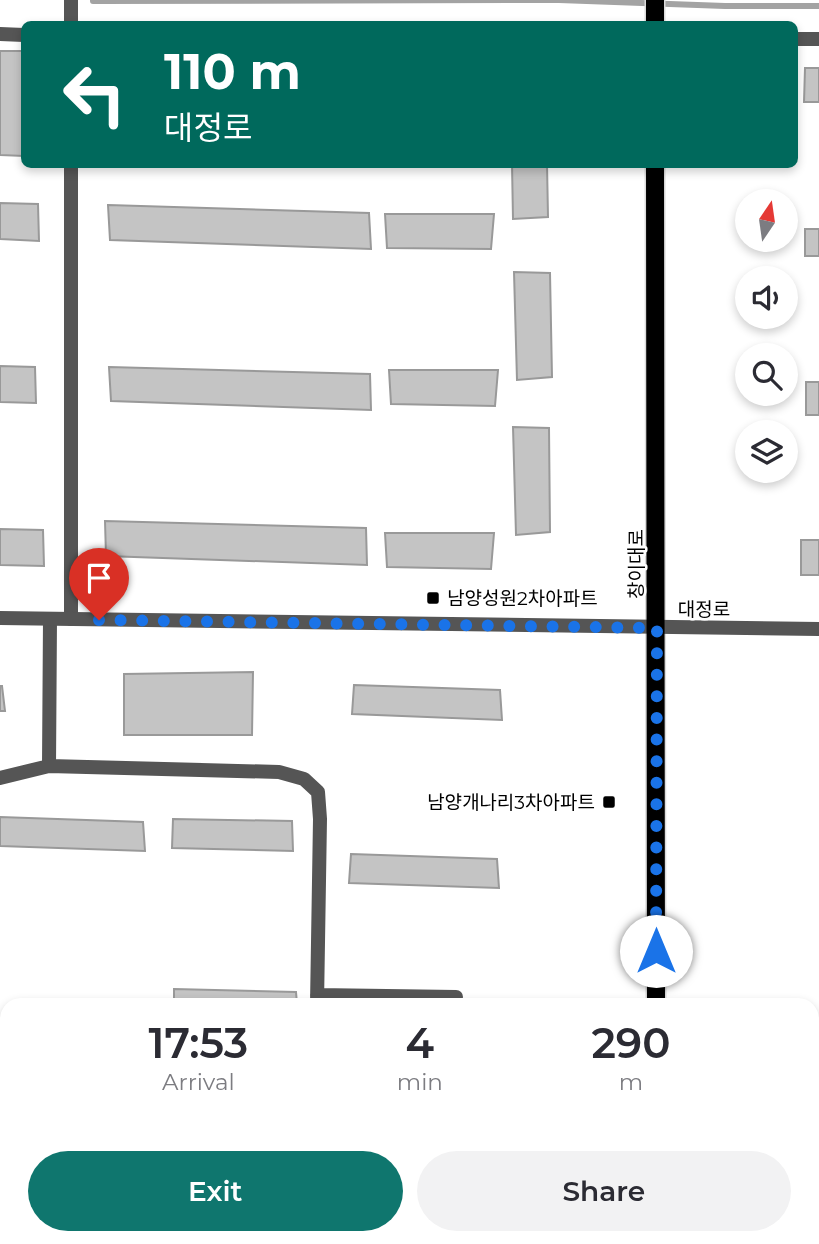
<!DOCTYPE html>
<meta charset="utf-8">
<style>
:root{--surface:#fff;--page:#f2f2f3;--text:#2b2b33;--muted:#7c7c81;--accent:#0f766e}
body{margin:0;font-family:Montserrat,"Noto Sans KR",sans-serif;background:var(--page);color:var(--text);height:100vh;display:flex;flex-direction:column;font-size:26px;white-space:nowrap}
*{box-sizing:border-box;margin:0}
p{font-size:23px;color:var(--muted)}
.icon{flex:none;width:38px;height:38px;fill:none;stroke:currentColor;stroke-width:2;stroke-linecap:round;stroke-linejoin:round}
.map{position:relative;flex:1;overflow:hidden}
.sheet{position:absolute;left:0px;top:998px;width:819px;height:247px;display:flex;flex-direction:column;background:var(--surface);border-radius:21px 21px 0 0;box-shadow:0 4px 10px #0003}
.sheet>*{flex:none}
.top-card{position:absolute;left:21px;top:21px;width:777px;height:147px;border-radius:10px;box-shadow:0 4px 10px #0003;background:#00695c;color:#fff;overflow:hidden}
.needle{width:46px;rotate:13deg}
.fabs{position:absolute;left:735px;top:189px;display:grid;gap:14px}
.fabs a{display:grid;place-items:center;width:63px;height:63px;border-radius:50%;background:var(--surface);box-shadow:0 4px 10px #0003;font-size:35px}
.pin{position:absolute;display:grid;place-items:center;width:60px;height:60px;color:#fff;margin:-72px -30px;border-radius:50% 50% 50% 0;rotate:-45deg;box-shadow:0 0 7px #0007}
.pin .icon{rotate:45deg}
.me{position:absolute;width:77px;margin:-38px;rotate:0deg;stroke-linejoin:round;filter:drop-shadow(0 0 5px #0008)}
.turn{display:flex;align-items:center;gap:24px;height:147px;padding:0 28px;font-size:32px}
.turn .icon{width:91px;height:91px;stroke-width:2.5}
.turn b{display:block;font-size:49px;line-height:60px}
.eta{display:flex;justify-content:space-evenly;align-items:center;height:119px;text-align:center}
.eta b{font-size:42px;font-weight:600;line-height:49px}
.primary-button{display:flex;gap:14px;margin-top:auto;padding:14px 28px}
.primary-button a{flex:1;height:80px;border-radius:42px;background:var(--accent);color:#fff;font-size:28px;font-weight:600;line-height:80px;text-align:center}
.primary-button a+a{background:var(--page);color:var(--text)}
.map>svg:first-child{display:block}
</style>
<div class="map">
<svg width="819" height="1244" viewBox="0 0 819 1244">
<rect width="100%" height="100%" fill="#fff"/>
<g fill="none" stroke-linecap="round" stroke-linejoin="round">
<!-- stream -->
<path stroke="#a3a3a3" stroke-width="6" d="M93 1 559 0 725 6H819"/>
</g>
<!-- building -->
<path fill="#c4c4c4" stroke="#999" stroke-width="2" d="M0 51H24V156L0 155Z
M805 68H819V102H804Z
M512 164H547L548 217 513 219Z
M0 203 38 204 39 241 0 239Z
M108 205 369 213 371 249 110 240Z
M385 214H494L491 249 387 248Z
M805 229H819V256H805Z
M514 272 550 273 552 377 517 380Z
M0 366 35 367 36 403 0 402Z
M109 367 370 374 371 410 111 401Z
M389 370H498L495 406 391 404Z
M806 382H819V415H806Z
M513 427 549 428 550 532 516 535Z
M105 521 366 528 367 565 106 556Z
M0 529 43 530 44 566 0 565Z
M385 533H494L491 569 387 567Z
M801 540H819V575H801Z
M253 672 252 735H124V674Z
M354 685 500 690 502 720 352 714Z
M0 686H2L5 711H0Z
M0 817 143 822 145 851 0 846Z
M173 819 292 821 293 851 172 848Z
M351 854 497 859 499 888 349 883Z
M174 989 296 992 297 1004H174Z
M0 1194H7V1237H38V1244H0Z"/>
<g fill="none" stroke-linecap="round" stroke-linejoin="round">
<defs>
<path id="primary" d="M655 0V24
M655 164 656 1004
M655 1244V1237"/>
</defs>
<!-- primary casing -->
<use href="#primary" stroke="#dbdbdb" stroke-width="21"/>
<!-- minor -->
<path stroke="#555" stroke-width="14" d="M71 0V24
M0 34 24 35
M794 39H819
M71 164V619
M49 766 279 772 304 779 318 792 320 819 317 1004
M0 778 49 766 50 619
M317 995 456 997
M0 1138 7 1142
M70 1244V1237
M312 1244 313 1237"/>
<!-- tertiary -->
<path stroke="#555" stroke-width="14" d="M0 618 819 629"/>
<!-- primary -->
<use href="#primary" stroke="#000" stroke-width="18"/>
</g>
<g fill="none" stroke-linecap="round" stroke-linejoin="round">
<!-- route -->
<path stroke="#1a73e8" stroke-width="12" stroke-dasharray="0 21.6" d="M99 620 657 628 656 951"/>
</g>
<!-- markers -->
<g fill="#000" stroke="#fff" stroke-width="2.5">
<rect x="426" y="591" width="14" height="14" rx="3.5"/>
<rect x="602" y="795" width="14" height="14" rx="3.5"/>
</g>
<g text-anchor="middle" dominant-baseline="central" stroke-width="5" stroke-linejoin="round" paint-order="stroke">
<!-- street labels -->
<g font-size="19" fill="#000" stroke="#fff">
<text transform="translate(636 564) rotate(-90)">창이대로</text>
<text x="704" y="609">대정로</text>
</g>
<!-- poi labels -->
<g font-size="19" fill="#000" stroke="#fff" text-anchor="start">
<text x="447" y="598">남양성원2차아파트</text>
<text x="595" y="802" text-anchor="end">남양개나리3차아파트</text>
</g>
</g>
</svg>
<div class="fabs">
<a><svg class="needle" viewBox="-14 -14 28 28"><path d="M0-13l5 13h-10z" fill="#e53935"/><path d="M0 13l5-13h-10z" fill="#7c7c81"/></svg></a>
<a><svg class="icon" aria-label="sound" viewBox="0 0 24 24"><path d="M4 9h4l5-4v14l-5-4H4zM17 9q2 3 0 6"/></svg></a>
<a><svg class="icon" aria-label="search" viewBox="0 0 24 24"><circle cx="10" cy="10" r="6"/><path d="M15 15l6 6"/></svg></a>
<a><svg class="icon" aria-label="layers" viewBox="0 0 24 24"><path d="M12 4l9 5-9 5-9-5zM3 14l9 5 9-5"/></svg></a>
</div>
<div class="pin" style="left:99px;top:620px;background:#d93025"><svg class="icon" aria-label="arrive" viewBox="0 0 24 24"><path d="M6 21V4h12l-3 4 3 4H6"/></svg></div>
<svg class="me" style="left:656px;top:951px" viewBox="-20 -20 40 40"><circle r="19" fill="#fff"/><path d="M0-13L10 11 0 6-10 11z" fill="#1a73e8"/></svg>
<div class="top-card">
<div class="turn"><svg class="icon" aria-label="left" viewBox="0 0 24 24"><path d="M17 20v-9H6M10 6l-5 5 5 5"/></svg><div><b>110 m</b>대정로</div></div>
</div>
<section class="sheet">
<div class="eta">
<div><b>17:53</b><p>Arrival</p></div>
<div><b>4</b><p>min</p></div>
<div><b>290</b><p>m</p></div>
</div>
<div class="primary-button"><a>Exit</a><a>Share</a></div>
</section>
</div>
